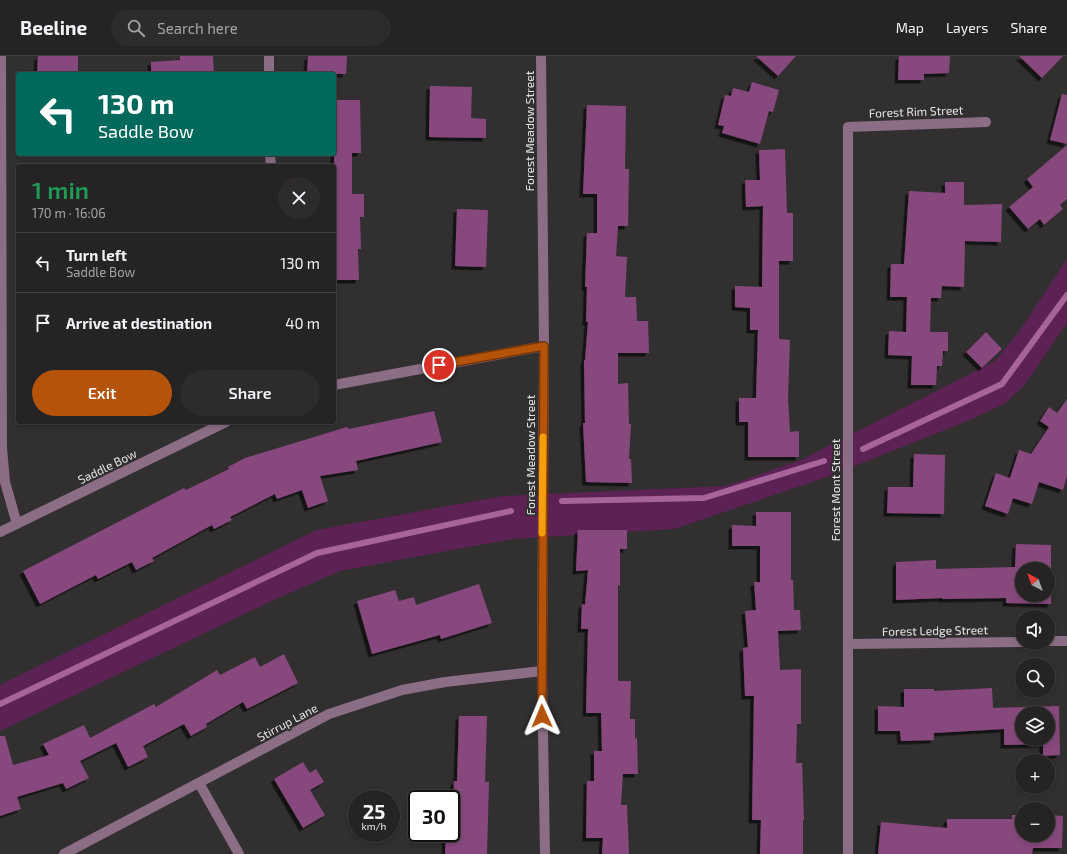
<!DOCTYPE html>
<meta charset="utf-8">
<style>
:root{--surface:#262325;--page:#2e2b2d;--text:#f1f3f6;--muted:#a4a4a7;--line:#424042;--accent:#b45309}
body{margin:0;font-family:"Exo 2",sans-serif;background:var(--page);color:var(--text);height:100vh;display:flex;flex-direction:column;font-size:15px;white-space:nowrap}
*{box-sizing:border-box;margin:0}
p{font-size:13px;color:var(--muted)}
.icon{flex:none;width:22px;height:22px;fill:none;stroke:currentColor;stroke-width:2;stroke-linecap:round;stroke-linejoin:round}
.map{position:relative;flex:1;overflow:hidden}
.details{position:absolute;left:16px;top:108px;width:320px;height:260px;display:flex;flex-direction:column;background:var(--surface);border-radius:4px;box-shadow:0 2px 6px #0003,0 0 0 1px var(--line)}
.details>*{flex:none}
.guide{position:absolute;left:16px;top:16px;width:320px;height:84px;border-radius:4px;box-shadow:0 2px 6px #0003,0 0 0 1px var(--line);background:#00695c;color:#fff;overflow:hidden}
.needle{width:26px;rotate:319deg}
.tools{position:absolute;left:1015px;top:506px;display:grid;gap:8px}
.tools a{display:grid;place-items:center;width:40px;height:40px;border-radius:50%;background:var(--surface);box-shadow:0 2px 6px #0003,0 0 0 1px var(--line);font-size:20px}
.speed{position:absolute;left:348px;top:734px;display:flex;gap:8px;font-size:20px;font-weight:700;text-align:center}
.speed>*{display:grid;place-content:center;width:52px;height:52px;border-radius:50%;background:var(--surface);box-shadow:0 2px 6px #0003,0 0 0 1px var(--line);line-height:1}
.speed small{font-size:10px;font-weight:400}
.speed .limit{border:2px solid #111;border-radius:6px;background:#fff;color:#111}
.pin{position:absolute;display:grid;place-items:center;width:34px;height:34px;color:#fff;margin:-17px;border:2px solid #fff;border-radius:50%;box-shadow:0 1px 4px #0007}
.me{position:absolute;width:44px;margin:-22px;rotate:359deg;stroke-linejoin:round;filter:drop-shadow(0 0 3px #0008)}
.turn{display:flex;align-items:center;gap:14px;height:84px;padding:0 16px;font-size:18px}
.turn .icon{width:52px;height:52px;stroke-width:2.5}
.turn b{display:block;font-size:28px;line-height:34px}
.round{display:grid;place-items:center;flex:none;width:42px;height:42px;border-radius:21px;background:var(--page)}
.head{display:flex;align-items:center;justify-content:space-between;height:68px;padding:0 16px}
h1{font-size:24px;font-weight:600;line-height:30px;color:#1e9e55}
.button{display:flex;gap:8px;margin-top:auto;padding:8px 16px}
.button a{flex:1;height:46px;border-radius:24px;background:var(--accent);color:#fff;font-size:16px;font-weight:600;line-height:46px;text-align:center}
.button a+a{background:var(--page);color:var(--text)}
ul{padding:0;list-style:none}
li{display:flex;align-items:center;gap:12px;height:60px;padding:0 16px;border-top:1px solid var(--line)}
li div{flex:1}
li b{display:block;font-size:15px}
li em{font-style:normal}
header{display:flex;align-items:center;gap:24px;box-sizing:border-box;height:56px;padding:0 20px;background:var(--surface);border-bottom:1px solid var(--line)}
header strong{font-size:19px}
nav{display:flex;gap:22px;margin-inline-start:auto;font-size:14px}
.search{width:280px;height:36px;background:var(--page);display:flex;align-items:center;gap:10px;box-sizing:border-box;padding:0 14px;border-radius:22px;color:var(--muted);font-size:15px}
.map>svg:first-child{display:block}
</style>
<header>
<strong>Beeline</strong>
<div class="search"><svg class="icon" aria-label="search" viewBox="0 0 24 24"><circle cx="10" cy="10" r="6"/><path d="M15 15l6 6"/></svg>Search here</div>
<nav><a>Map</a><a>Layers</a><a>Share</a></nav>
</header>
<div class="map">
<svg width="1067" height="798" viewBox="0 0 1067 798">
<defs>
<filter id="shadow"><feDropShadow dx="-3.5" dy="3.5" stdDeviation="0" flood-color="#0009"/></filter>
</defs>
<rect width="100%" height="100%" fill="#322f31"/>
<!-- green -->
<path fill="#5c2254" d="M1067 203V267L1024 330 1004 348 970 364 827 421 674 473 512 483 340 515 276 543 0 675V629L317 474 503 440 726 430 803 403 995 305 1020 274Z"/>
<g fill="none" stroke-linecap="round" stroke-linejoin="round">
<!-- stream -->
<path stroke="#a6649b" stroke-width="6" d="M863 393 1002 328 1067 239
M562 445 704 442 824 405
M0 648 317 497 511 455"/>
</g>
<!-- building -->
<path fill="#87487d" fill-rule="evenodd" filter="url(#shadow)" d="M38 0H78V18H37Z
M180 0H213L214 18H151V6L180 4Z
M308 0H347L346 18H307Z
M756 0H796L778 20Z
M899 0H950L949 17 924 18V24H898Z
M1019 0H1063L1042 22Z
M752 26 779 34 773 56 769 55 760 88 722 77 724 70 718 69 725 39 731 40 733 32 749 36Z
M430 30 472 31 471 62 486 63V82L429 81Z
M1062 38 1067 39V88L1050 84Z
M334 44H360L361 97H352V138H364V161H360L361 193H358L359 224H334Z
M587 49 626 50 625 113H629L628 170H618L616 200 627 201 625 241H636L637 265H648L649 297H618V328L628 327 629 368H631L629 403H631L632 427 586 426 583 367H585L584 304H585L588 266H586L587 231H585L587 177H597V138H583Z
M1067 89V143L1060 149 1063 153 1044 169 1040 163 1028 173 1009 151 1033 131 1027 123Z
M785 93 787 157H793V205H779V283L790 284 788 343 790 376 799 375V401H748V366H739V342H756L758 274H750V252L735 251V230L762 231 763 150 746 151 745 124H760L759 94Z
M945 126H964V149L1002 148 1001 186 965 185 964 231 942 230 941 242H931L930 276H948V295H943L942 310H937L936 329H911L912 300 888 299 889 275 906 276 907 241H890L891 208H904L909 135 945 137Z
M457 153 488 154 486 211 455 210Z
M986 276 1002 293 982 312 966 296Z
M1067 343V420L1063 434 1039 426 1032 448 1013 442 1008 458 985 450 996 417 1010 422 1019 394 1031 398 1049 371 1040 365 1049 351 1057 357Z
M434 355 442 386 356 405 358 414 320 420 328 445 308 452 302 434 277 443 275 438 230 461 232 464 214 473 212 469 152 502 154 505 136 514 132 506 98 523 96 519 40 548 23 515 184 432 186 434 229 413 228 411 245 402 347 371 349 373Z
M914 398 945 399 944 458 887 457 888 431H913Z
M756 456H791V524H793L794 554H800L801 574 778 575 780 614 801 613V668H797L796 707H802L804 764H803V798H760L761 764H752L754 640H745L743 592 748 591 745 555 756 554 754 526H760V490H732V469L756 470Z
M578 474H627V493H620V530L618 529V625H631L630 663H635V683L637 682 638 718H623L621 749H627L629 798H602L603 782H586L587 725H594V695H602L601 657H586L588 573H581L582 548 585 549 588 514 576 515Z
M1016 488 1051 489V548L1006 547V542L942 543V542L896 544V506L936 504V513L1015 511ZM1022 513H1048V539H1022Z
M479 528 492 567 441 583 440 579 372 598 357 545 395 534 399 545 414 541 416 549Z
M284 598 298 627 247 653 243 646 206 668 207 671 191 680 184 668 143 690 148 701 128 711 116 687 80 705 89 722 66 733 63 727 17 741 21 753 0 760V680H5L13 709 49 699 43 688 84 669 90 682 154 648 156 651 217 614 220 619 255 601 260 611Z
M992 632 993 652 1059 650 1060 699 1043 700V688L1004 689V673L934 677V684L901 685 900 675H878V650L904 651V633H934V635ZM1022 657H1048V683H1022Z
M459 660H487L485 726H489L487 798H445L446 777H451V766H453L454 725H457Z
M303 706 310 717 316 713 324 726 310 734 325 759 303 772 274 723Z
M1012 759H1022V779H1048V759L1063 760 1062 792H1033L1032 798H878L881 766 947 772V763H1012Z"/>
<g fill="none" stroke-linecap="round" stroke-linejoin="round">
<!-- minor -->
<path stroke="#8b6e85" stroke-width="10" d="M1 0 2 392 5 426 17 468
M269 0V18
M541 0 544 290 542 615 545 798
M270 98 271 110
M334 329 544 290
M0 476 226 366
M1048 585H1067
M848 588 1022 586
M199 727 239 798
M64 798 329 658 402 634 445 626 542 615
M848 798V71L986 66"/>
</g>
<g fill="none" stroke-linecap="round" stroke-linejoin="round">
<defs>
<path id="route" d="M439 309 544 290 542 660"/>
</defs>
<!-- route casing -->
<use href="#route" stroke="#753606" stroke-width="10"/>
<!-- route -->
<use href="#route" stroke="#b45309" stroke-width="7"/>
<!-- slow -->
<path stroke="#f59e0b" stroke-width="7" d="M542 477 543 381"/>
</g>
<g text-anchor="middle" dominant-baseline="central" stroke-width="4" stroke-linejoin="round" paint-order="stroke">
<!-- street labels -->
<g font-size="12" fill="#e6e5e6" stroke="#322f31">
<text transform="translate(916 55) rotate(-2)">Forest Rim Street</text>
<text transform="translate(529 75) rotate(-90)">Forest Meadow Street</text>
<text transform="translate(530 399) rotate(-90)">Forest Meadow Street</text>
<text transform="translate(107 410) rotate(-26)">Saddle Bow</text>
<text transform="translate(835 434) rotate(-90)">Forest Mont Street</text>
<text transform="translate(935 574) rotate(-1)">Forest Ledge Street</text>
<text transform="translate(287 666) rotate(-28)">Stirrup Lane</text>
</g>
</g>
</svg>
<div class="tools">
<a><svg class="needle" viewBox="-14 -14 28 28"><path d="M0-13l5 13h-10z" fill="#e53935"/><path d="M0 13l5-13h-10z" fill="#a4a4a7"/></svg></a>
<a><svg class="icon" aria-label="sound" viewBox="0 0 24 24"><path d="M4 9h4l5-4v14l-5-4H4zM17 9q2 3 0 6"/></svg></a>
<a><svg class="icon" aria-label="search" viewBox="0 0 24 24"><circle cx="10" cy="10" r="6"/><path d="M15 15l6 6"/></svg></a>
<a><svg class="icon" aria-label="layers" viewBox="0 0 24 24"><path d="M12 4l9 5-9 5-9-5zM3 14l9 5 9-5"/></svg></a>
<a>+</a>
<a>−</a>
</div>
<div class="speed"><div>25<small>km/h</small></div><div class="limit">30</div></div>
<div class="pin" style="left:439px;top:309px;background:#d93025"><svg class="icon" aria-label="arrive" viewBox="0 0 24 24"><path d="M6 21V4h12l-3 4 3 4H6"/></svg></div>
<svg class="me" style="left:542px;top:660px" viewBox="-20 -20 40 40"><path d="M0-17L14 15 0 8-14 15z" fill="#b45309" stroke="#fff" stroke-width="4"/></svg>
<div class="guide">
<div class="turn"><svg class="icon" aria-label="left" viewBox="0 0 24 24"><path d="M17 20v-9H6M10 6l-5 5 5 5"/></svg><div><b>130 m</b>Saddle Bow</div></div>
</div>
<section class="details">
<div class="head"><div><h1>1 min</h1><p>170 m · 16:06</p></div><a class="round"><svg class="icon" aria-label="close" viewBox="0 0 24 24"><path d="M6 6l12 12M18 6L6 18"/></svg></a></div>
<ul>
<li><svg class="icon" aria-label="left" viewBox="0 0 24 24"><path d="M17 20v-9H6M10 6l-5 5 5 5"/></svg><div><b>Turn left</b><p>Saddle Bow</p></div><em>130 m</em></li>
<li><svg class="icon" aria-label="arrive" viewBox="0 0 24 24"><path d="M6 21V4h12l-3 4 3 4H6"/></svg><div><b>Arrive at destination</b></div><em>40 m</em></li>
</ul>
<div class="button"><a>Exit</a><a>Share</a></div>
</section>
</div>
